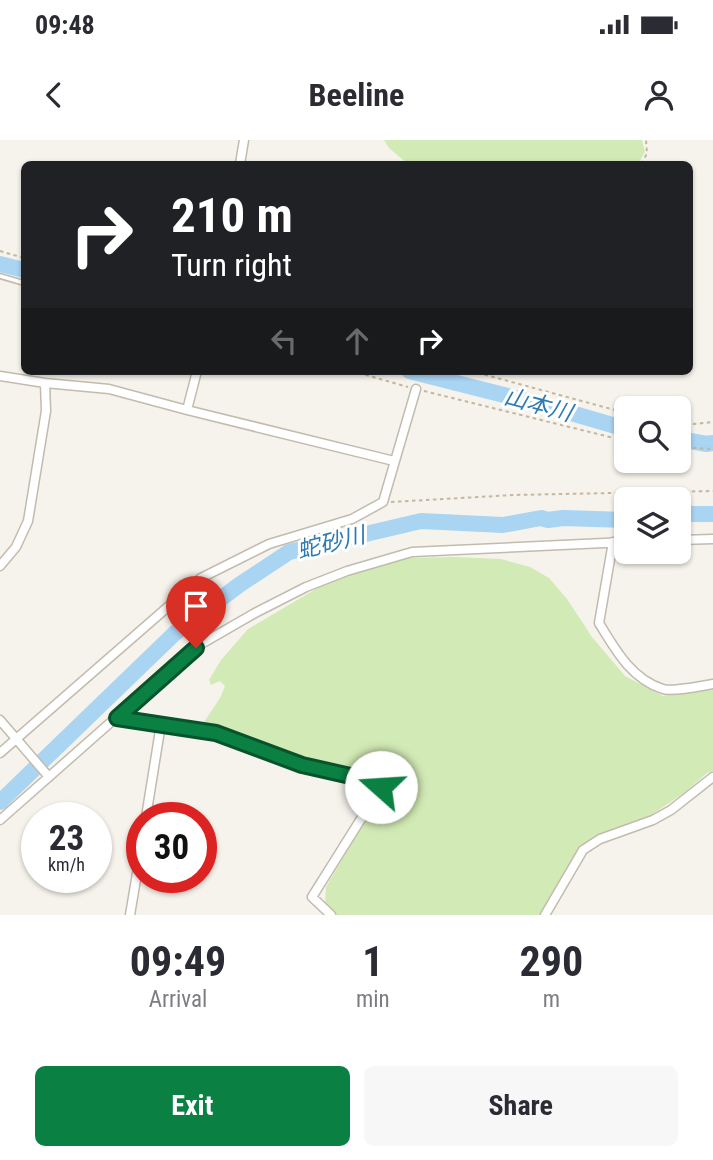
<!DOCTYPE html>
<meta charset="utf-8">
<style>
:root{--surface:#fff;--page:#f7f7f7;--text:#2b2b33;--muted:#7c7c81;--accent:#0b8043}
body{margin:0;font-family:"Roboto Condensed","Noto Sans JP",sans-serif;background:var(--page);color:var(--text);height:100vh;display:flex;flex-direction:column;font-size:26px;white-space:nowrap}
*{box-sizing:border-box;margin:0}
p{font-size:23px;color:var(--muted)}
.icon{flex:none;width:38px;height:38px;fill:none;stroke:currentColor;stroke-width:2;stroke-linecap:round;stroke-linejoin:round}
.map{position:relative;height:775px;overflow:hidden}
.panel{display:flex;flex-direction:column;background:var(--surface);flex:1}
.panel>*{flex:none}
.guide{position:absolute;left:21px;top:21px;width:672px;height:214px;border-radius:10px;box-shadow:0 2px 5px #0004;background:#202124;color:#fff;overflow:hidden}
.tools{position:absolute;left:614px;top:256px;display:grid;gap:14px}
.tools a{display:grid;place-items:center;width:77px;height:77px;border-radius:10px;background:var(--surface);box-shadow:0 2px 5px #0004;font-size:35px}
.speed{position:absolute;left:21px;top:662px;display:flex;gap:14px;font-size:35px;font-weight:700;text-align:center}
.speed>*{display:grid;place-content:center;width:91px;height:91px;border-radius:50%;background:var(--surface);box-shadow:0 2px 5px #0004;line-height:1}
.speed small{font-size:18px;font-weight:400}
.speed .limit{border:10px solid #d22;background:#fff;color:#111}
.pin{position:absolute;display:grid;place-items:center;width:60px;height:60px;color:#fff;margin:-72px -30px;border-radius:50% 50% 50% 0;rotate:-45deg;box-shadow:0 0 7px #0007}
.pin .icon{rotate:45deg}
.me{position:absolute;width:77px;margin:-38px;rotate:289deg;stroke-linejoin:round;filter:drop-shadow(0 0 5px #0008)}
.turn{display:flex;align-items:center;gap:24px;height:147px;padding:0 35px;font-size:32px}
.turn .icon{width:91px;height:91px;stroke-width:2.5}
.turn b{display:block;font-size:49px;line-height:60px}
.lanes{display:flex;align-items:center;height:66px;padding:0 35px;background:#0003;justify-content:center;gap:35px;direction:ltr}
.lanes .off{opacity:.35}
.eta{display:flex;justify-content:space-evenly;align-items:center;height:119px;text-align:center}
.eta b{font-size:42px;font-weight:700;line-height:49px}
.cta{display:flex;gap:14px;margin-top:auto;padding:14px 35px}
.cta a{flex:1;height:80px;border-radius:10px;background:var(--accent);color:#fff;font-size:28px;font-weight:700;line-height:80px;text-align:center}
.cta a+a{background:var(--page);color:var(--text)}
.status{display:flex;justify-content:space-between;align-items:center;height:49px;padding:0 35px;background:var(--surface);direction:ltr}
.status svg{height:19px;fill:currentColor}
header{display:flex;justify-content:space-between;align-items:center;height:91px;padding:0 35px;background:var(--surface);font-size:32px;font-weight:700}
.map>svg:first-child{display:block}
</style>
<div class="status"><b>09:48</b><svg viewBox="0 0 49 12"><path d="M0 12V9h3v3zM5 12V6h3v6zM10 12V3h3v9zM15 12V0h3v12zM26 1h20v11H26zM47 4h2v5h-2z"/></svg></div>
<header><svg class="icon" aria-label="back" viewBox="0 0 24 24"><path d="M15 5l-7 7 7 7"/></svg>Beeline<svg class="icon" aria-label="person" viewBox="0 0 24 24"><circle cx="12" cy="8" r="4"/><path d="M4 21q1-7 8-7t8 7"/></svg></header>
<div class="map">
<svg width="713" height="775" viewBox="0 0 713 775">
<rect width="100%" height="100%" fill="#f6f3ec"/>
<!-- green -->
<path fill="#d2eab5" d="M384 0H642L645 12 638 24H408L389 8Z
M455 417 501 419 530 427 549 438 567 459 592 497 625 536 663 556 685 550 713 547V631L707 633 684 653 648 677 598 696 583 705 540 775H334L325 767 326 747 380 655 379 638 368 634 303 620 204 582 220 558 225 546 220 541 211 545 209 540 221 520 248 489 348 430 405 418Z"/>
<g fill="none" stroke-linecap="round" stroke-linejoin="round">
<!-- river -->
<path stroke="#a9d4f2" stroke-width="16" d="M0 124 24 130
M409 231 547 266 626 289
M679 299 707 304 713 303
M679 374H713
M0 662 175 493 239 445 289 412 421 381 503 385 541 378 548 380 563 378 626 380"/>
<defs>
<path id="lane" d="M0 136 24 143"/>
<path id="street" d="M240 24 244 0
M0 236 45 243 109 249 187 270 394 321
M187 270 197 231
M679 400 713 399
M613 402 599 483C615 509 631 539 663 549 673 552 701 546 713 544
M0 426 16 407 28 381 46 271 45 243
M116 578 216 594 302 625 368 640 381 647 312 757 331 775
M0 580 49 637
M0 613 201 438 269 404 352 379 383 362 416 249
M146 677 161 584
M0 680 196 507 255 473 306 447 347 431 412 412 626 402
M130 775 142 704
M545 775 583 710 600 699 653 680 671 670 713 637"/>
</defs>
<!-- lane casing -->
<use href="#lane" stroke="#c2bbae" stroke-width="7"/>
<!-- street casing -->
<use href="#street" stroke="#c2bbae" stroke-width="11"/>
<!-- path -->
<path stroke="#c4b79f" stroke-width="2" stroke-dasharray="3.5 3.5" stroke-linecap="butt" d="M642 24 647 13 646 0
M0 111 24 118
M352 231 408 247
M471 231 626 273
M424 251 626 301
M679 282 694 284 713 282
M679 307 713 309
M391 362 513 355 713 351"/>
<!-- lane -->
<use href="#lane" stroke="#fff" stroke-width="3.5"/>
<!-- street -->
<use href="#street" stroke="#fff" stroke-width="8"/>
</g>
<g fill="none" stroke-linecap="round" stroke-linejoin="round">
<defs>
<path id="route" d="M196 508 117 578 216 593 302 625 368 640 381 647"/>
</defs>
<!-- route casing -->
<use href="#route" stroke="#07532c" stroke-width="18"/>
<!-- route -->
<use href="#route" stroke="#0b8043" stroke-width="12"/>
</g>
<g text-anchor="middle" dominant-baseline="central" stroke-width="6" stroke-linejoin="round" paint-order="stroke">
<!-- water labels -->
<g font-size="23" font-style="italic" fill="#2e7ab2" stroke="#fff">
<text transform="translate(538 265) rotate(15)">山本川</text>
<text transform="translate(331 403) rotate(-14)">蛇砂川</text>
</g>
</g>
</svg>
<div class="tools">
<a><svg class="icon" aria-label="search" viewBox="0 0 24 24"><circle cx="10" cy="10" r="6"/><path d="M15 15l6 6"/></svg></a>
<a><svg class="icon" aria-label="layers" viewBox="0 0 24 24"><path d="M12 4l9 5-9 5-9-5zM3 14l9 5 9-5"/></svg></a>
</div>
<div class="speed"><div>23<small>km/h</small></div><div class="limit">30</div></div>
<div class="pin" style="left:196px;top:508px;background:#d93025"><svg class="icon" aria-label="arrive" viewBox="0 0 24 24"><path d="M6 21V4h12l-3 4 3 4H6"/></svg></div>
<svg class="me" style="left:381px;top:647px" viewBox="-20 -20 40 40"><circle r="19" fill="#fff"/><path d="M0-13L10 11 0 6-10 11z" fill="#0b8043"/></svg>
<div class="guide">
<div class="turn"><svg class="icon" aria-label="right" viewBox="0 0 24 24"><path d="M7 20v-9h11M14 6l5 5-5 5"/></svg><div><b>210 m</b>Turn right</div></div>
<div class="lanes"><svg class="icon off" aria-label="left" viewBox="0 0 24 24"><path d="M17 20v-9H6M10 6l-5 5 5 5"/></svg><svg class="icon off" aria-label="ahead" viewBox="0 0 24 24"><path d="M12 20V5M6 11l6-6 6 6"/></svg><svg class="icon" aria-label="right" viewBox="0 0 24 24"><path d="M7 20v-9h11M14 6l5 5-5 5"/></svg></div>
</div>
</div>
<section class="panel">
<div class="eta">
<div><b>09:49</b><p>Arrival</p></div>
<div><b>1</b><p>min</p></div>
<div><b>290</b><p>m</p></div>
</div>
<div class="cta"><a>Exit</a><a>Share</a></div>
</section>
